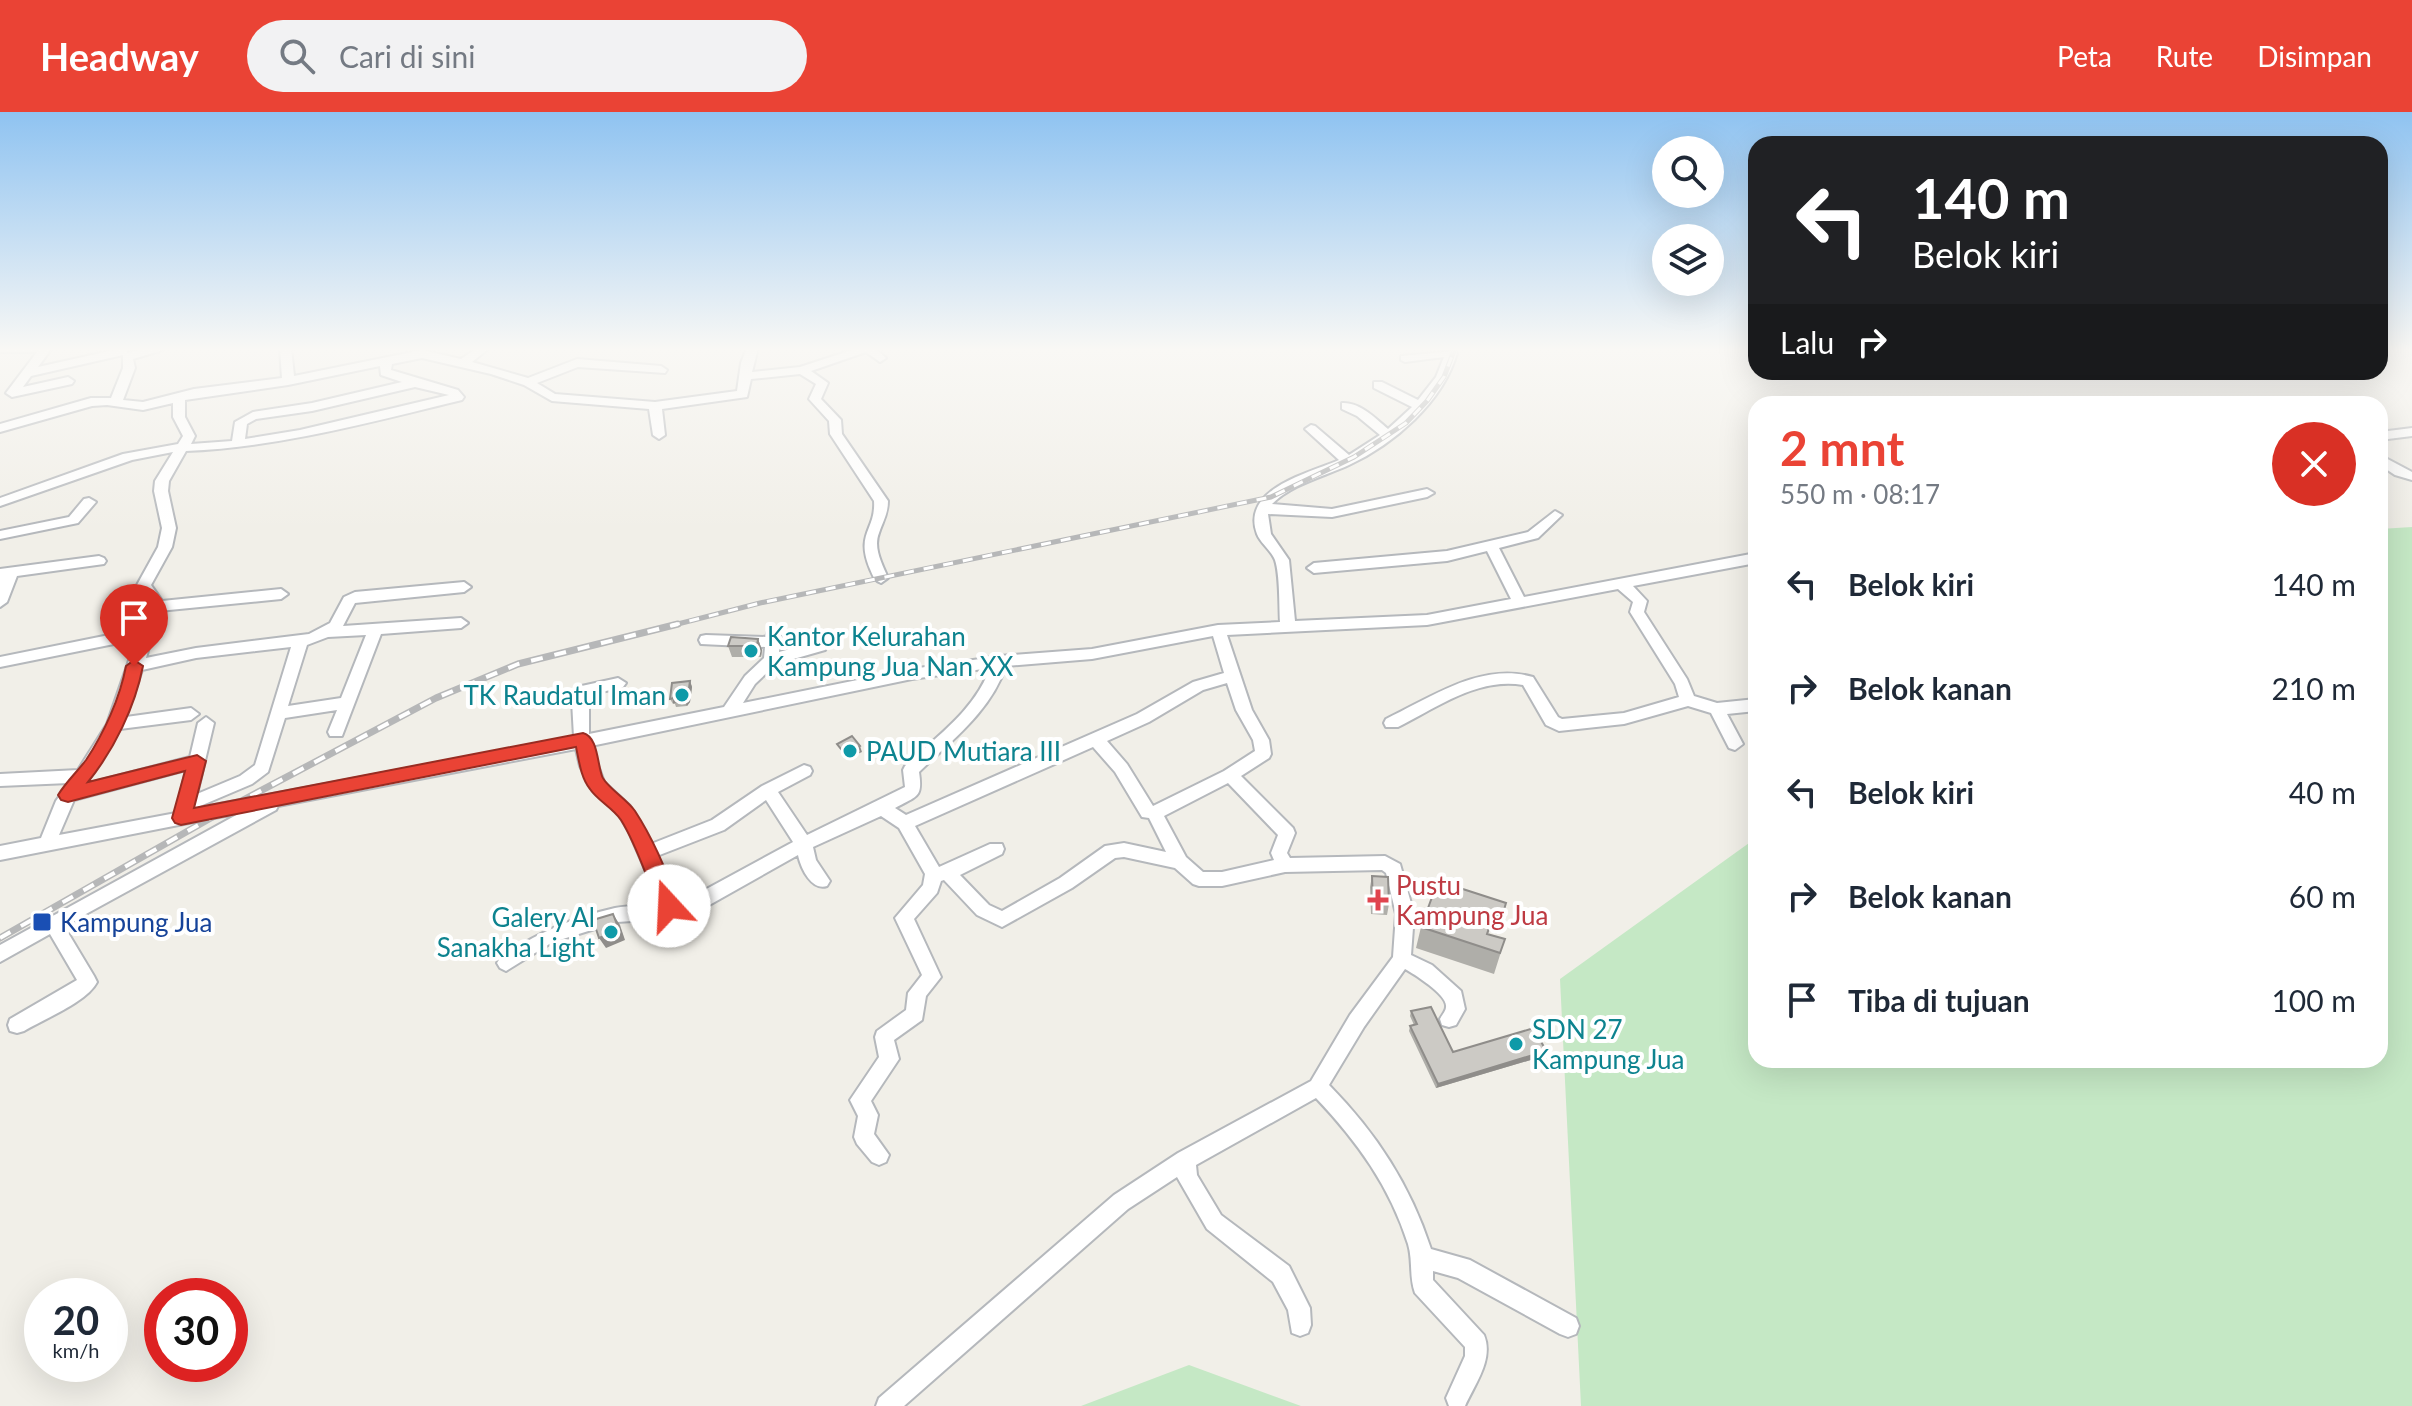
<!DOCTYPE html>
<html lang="id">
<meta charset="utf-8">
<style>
:root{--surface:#fff;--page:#f2f2f3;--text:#1f2937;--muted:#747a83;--accent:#ea4335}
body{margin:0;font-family:Lato,sans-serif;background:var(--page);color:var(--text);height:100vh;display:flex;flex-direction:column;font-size:30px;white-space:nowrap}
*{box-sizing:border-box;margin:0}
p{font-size:26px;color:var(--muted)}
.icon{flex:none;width:44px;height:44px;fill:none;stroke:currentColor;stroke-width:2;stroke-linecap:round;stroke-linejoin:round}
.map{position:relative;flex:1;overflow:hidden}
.side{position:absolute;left:1748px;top:284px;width:640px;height:672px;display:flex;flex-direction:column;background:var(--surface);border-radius:24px;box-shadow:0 8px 32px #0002}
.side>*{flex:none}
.hud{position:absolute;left:1748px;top:24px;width:640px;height:244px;border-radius:24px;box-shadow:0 8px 32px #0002;background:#202124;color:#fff;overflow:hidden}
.controls{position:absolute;left:1652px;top:24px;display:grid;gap:16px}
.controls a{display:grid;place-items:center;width:72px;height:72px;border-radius:50%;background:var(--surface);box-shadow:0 8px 32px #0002;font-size:40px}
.speed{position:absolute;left:24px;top:1166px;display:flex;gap:16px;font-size:40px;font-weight:700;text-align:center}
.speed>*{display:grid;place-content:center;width:104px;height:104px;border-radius:50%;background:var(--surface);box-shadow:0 8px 32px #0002;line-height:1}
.speed small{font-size:20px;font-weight:400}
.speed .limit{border:12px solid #d22;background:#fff;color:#111}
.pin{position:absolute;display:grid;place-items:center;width:68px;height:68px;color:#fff;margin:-82px -34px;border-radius:50% 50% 50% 0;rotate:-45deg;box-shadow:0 0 8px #0007}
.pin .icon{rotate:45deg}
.me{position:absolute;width:88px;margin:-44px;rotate:340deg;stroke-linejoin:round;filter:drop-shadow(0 0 6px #0008)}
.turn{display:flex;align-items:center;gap:28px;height:168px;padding:0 32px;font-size:36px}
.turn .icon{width:104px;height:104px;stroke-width:2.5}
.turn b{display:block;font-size:56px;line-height:68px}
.then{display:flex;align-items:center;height:76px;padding:0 32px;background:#0003;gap:16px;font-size:30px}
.round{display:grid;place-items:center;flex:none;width:84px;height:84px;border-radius:42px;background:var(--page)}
.headline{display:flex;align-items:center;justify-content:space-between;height:136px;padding:0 32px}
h1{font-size:48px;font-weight:700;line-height:60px;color:var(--accent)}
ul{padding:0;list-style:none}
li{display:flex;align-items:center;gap:24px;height:104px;padding:0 32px}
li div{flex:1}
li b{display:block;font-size:30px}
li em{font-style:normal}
header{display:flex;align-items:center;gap:48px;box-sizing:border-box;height:112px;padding:0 40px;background:var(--accent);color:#fff}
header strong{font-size:38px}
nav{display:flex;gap:44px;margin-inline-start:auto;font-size:28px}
.search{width:560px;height:72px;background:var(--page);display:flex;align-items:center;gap:20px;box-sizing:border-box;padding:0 28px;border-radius:44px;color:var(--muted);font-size:30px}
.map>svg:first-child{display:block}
</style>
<header>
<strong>Headway</strong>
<div class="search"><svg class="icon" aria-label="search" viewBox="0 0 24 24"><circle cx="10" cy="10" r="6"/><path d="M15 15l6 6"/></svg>Cari di sini</div>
<nav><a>Peta</a><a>Rute</a><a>Disimpan</a></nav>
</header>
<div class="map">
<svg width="2412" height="1294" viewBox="0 0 2412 1294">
<rect width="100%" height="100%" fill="#f1efe8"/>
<!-- green -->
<path fill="#c5e8c5" d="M2412 415V1294H1581L1560 867 1756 726V948H2380V417Z
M1189 1253 1301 1294H1081Z"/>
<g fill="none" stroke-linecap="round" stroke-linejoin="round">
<defs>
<path id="minor" d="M0 236H52L38 255 123 236 127 237V241L148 236H164L163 238 133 247 135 256 123 288 143 290 194 277 282 266 280 236H291L294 264 422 238 461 247 477 236 488 237 472 250 528 266 577 247 661 254 667 258 665 261 578 255 537 271 555 282 655 290 737 279 741 251 747 236H758L752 260 800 255 858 236H875L886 246 880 250 866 240 811 259 828 271 821 287 841 308 842 322 888 389C888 402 883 409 879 421 873 436 882 452 888 466L881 471C874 468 873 464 870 457 855 421 876 418 874 389L830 322 829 309 809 287 816 272 800 262 751 267 747 285 662 297 665 323 659 327 653 323 649 297 552 289 524 273 491 262 422 246 392 252 391 258 458 278 464 285 462 288C371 310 280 335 186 339L169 369 168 379 176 416 172 435 151 473 162 489 281 477 288 482 281 487 159 499 146 546 196 536 309 522 330 511 344 485 355 480 464 470 471 475 464 480 355 491 343 514 461 506 468 511 461 516 381 522 342 624H330L328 620 337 598 285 606 268 660 252 672 193 697 574 625 572 589 577 575 618 566 626 571 623 575 589 583V622L724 595 745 564 764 546 765 535 701 532 699 528 701 524 706 523 766 525 769 516 774 515 781 520 779 540 820 529 827 534 825 538 776 552 755 572 743 591 912 557 1000 544 1092 537 1218 513 1280 510C1279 493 1280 463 1275 448 1271 438 1261 432 1257 422 1240 377 1309 361 1339 348L1305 317 1311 313 1315 314 1349 343 1380 323 1357 304 1342 297V291C1360 290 1375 306 1388 317L1412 295 1374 276V270H1382L1418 288 1436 265 1444 245 1405 250 1401 248V244L1455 239 1457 241C1443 290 1394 332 1349 353 1323 365 1292 372 1272 392L1332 397 1427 377 1434 381 1427 385 1332 405 1268 402 1271 422 1289 448 1295 509 1427 503 1511 487 1487 439 1447 449 1314 461 1307 456 1314 451 1447 439 1528 420 1555 399 1562 403 1538 426 1499 436 1524 485 1756 441V451L1633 474 1647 489 1644 500 1687 567 1694 584 1717 591 1756 587V599L1727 602 1743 632 1735 638 1729 636 1711 601 1688 594 1624 612 1559 619 1546 613 1523 573C1478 565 1436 596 1398 615H1386L1384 611 1386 607C1432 585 1481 550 1533 565L1558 605 1562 607 1624 601 1679 585 1675 572 1630 500 1633 490 1618 477 1427 513 1227 523 1252 598 1269 628 1271 642 1269 646 1241 664 1293 716 1295 721 1287 741 1290 746 1385 744 1400 752 1414 802 1411 843 1432 853 1461 879 1465 897 1456 913 1449 915 1442 913 1440 907C1442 903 1446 899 1446 895 1448 883 1414 862 1405 857L1364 915 1329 973C1377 1022 1410 1073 1431 1137L1470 1148 1576 1206 1579 1214 1576 1222 1568 1225 1560 1222 1458 1166 1433 1159V1168L1484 1223C1494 1247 1475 1272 1465 1294H1449L1446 1286 1465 1244V1235L1415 1181C1409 1165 1413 1148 1408 1132 1390 1075 1357 1029 1316 986L1196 1053 1197 1063 1221 1103 1289 1154 1310 1196 1311 1213 1308 1221 1300 1224 1292 1221 1288 1198 1273 1170 1207 1117 1177 1065 1128 1097 904 1294H876L879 1286 1114 1083 1178 1041 1311 969 1350 903 1393 845 1396 802 1386 761 1382 758 1285 760 1222 774H1199L1193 772 1175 756 1124 745 1115 746 1072 776 1002 815 977 803 944 768 941 769 937 781 914 807 941 865 926 884 922 908 894 928 899 947 871 989 878 1003 874 1022 889 1043 886 1050 879 1053 872 1050 857 1032 854 1025 858 1004 850 988 879 945 875 925 877 919 906 898 908 881 922 863 895 806 923 773 925 762 899 716 881 704 813 735 816 748 830 769 827 774C812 779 801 757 798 743L688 805 671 807 664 803 648 808 617 810 566 826 551 831 506 859 500 856 497 851 500 846C537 821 571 806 615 796 630 793 644 795 659 790L629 720 619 703 592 678 580 654 576 637 278 694 276 698 64 814 94 864 97 870C87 890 44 907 24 919L17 921 10 919 8 913 10 907 77 868 50 822 0 850V833L240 701 0 748V734L41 726 56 689 69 671 0 674V662L78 658 107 612 135 531 114 532 0 555V545L114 522 138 520 148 488 137 473 158 435 162 416 154 379 155 369 173 340 132 348 0 394V386L123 342 178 332 183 324 173 305V291L143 298 107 293 92 294 0 320V312L91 286H111L123 256V243L31 264 23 275 68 265 74 269 72 272 12 285 6 281 37 240H0ZM380 254 381 263 402 270 312 291 253 300 235 310 232 329 191 332 195 324 185 305V288L288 273ZM415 275 449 283 300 318 245 327 247 312 256 307 312 299ZM366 523 341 586 288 594 307 533 328 525ZM1213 524 1224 561 1193 570 1137 602 906 703 895 696C917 684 923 686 919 660 953 627 990 600 1006 554L1092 547ZM291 535 255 653 240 664 197 682 214 611 206 605 198 611 190 645 86 672 120 617 191 608 199 602 191 596 126 605 142 558 196 546ZM990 556C975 598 937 624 905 654L903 658 905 675 807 723 778 680 810 663 812 659 810 655 804 653 762 674 712 708 651 732 630 694 604 670 591 634 912 567ZM1227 571 1236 598 1253 628 1255 639 1224 659 1153 694 1127 652 1107 629 1149 610 1203 578ZM1093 635 1115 660 1142 705 1149 706 1166 740 1124 731 1105 734 1060 766 1002 799 989 793 960 763 1002 742 1004 737 1002 732H990L939 755 915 714ZM186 658 176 701 59 723 74 688ZM1228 671 1278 723 1271 741 1274 748 1222 760H1203L1186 745 1164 704ZM766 688 793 730 677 793 657 744 724 718Z
M2412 316V324L2380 328V320Z
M2380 343 2412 360V368L2395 363 2380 353Z
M89 386 96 390 78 411 0 427V419L69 405 84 387Z
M99 444 104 446 106 449 104 452 17 464 7 490 0 495V457Z"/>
</defs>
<!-- minor casing -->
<use href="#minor" stroke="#b5b8bc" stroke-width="4"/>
<!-- minor -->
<use href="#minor" fill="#fff" fill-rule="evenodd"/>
<defs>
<path id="rail-far1" d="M670 514 760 491 1271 385 1354 345 1406 311 1427 289 1444 265 1455 236"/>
<path id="rail" d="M0 826 230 695 436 586 518 552 678 512"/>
</defs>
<!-- rail-far1 casing -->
<use href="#rail-far1" stroke="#b6b7b8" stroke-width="5"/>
<!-- rail casing -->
<use href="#rail" stroke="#b6b7b8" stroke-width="7"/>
<!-- rail-far1 -->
<use href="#rail-far1" stroke="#fff" stroke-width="3" stroke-dasharray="10" stroke-linecap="butt"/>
<!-- rail -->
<use href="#rail" stroke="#fff" stroke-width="4" stroke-dasharray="12" stroke-linecap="butt"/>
</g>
<!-- wall -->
<path fill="#afaea9" d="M758 527 762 538 761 545H732L728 534Z
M690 569 692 575 690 590 687 594 676 595 675 592H673L670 587Z
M1372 764 1389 792 1387 803 1371 802 1370 775Z
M1506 791 1497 822 1489 819 1488 822 1505 827 1494 862 1416 836 1421 815Z
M1411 899 1453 940 1546 939 1544 944 1436 976 1409 919 1410 914 1414 913 1410 904Z"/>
<!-- shaded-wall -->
<path fill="#8f8d8a" d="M758 527 762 538 761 545 757 534Z
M690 569 692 575 690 590 687 594 684 588Z
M860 634 862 640 846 647 845 642Z
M613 802 620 813 625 828 606 836 599 826Z
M1546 939 1544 944 1436 976 1438 972Z"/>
<!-- building -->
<path fill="#cccac5" stroke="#8f8d8a" stroke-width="2" d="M731 525 758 527 757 534H728Z
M690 569 688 584 684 588 674 590V586L670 587 672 571Z
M852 624 860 634 845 642 837 632Z
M1372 764 1388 765 1389 792 1373 791Z
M1438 769 1506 791 1503 801 1495 798 1487 822 1505 827 1500 841 1421 815Z
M613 802 619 818 599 826 593 808Z
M1431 895 1453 940 1534 916 1546 939 1438 972 1410 914 1417 912 1411 899Z"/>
<!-- sky -->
<linearGradient id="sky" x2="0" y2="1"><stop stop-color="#8fc3f1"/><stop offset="0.57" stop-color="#f9f8f5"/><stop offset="1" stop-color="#f9f8f5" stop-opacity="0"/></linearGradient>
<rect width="2412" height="417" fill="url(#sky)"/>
<!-- route -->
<path fill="#ea4335" stroke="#982c22" stroke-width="2" d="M134 548 143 554C135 595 114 638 88 670L197 643 206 649 194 696 583 621C598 625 597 650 602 664 605 674 627 687 635 699 654 728 668 762 679 794L676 800 669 802 662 800C647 770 639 737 621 708 612 695 598 689 590 677 581 666 579 649 576 635L181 713 175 711 172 706 185 659 68 690 61 688 58 683C66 670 77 660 86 648 104 621 120 586 126 554Z"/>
<!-- markers -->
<g fill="#0f9aa8" stroke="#fff" stroke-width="3">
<circle cx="751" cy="539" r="8"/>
<circle cx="682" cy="583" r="8"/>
<circle cx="850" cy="639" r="8"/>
<circle cx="611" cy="820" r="8"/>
<circle cx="1516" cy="932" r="8"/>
</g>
<path fill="#e0444e" stroke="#fff" stroke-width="3" d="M1374 776h8v8h8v8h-8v8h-8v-8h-8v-8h8z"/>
<rect fill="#1a4fb4" stroke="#fff" stroke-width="3" x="32" y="800" width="20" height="20" rx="4"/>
<g text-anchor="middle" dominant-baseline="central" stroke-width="8" stroke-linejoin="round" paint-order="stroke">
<!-- culture labels -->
<g font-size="26" fill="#0d838f" stroke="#fff" text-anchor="start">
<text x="767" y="524">Kantor Kelurahan<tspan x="767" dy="30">Kampung Jua Nan XX</tspan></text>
<text x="666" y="583" text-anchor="end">TK Raudatul Iman</text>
<text x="866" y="639">PAUD Mutiara III</text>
<text x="595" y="805" text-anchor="end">Galery Al<tspan x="595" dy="30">Sanakha Light</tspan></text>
<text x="1532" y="917">SDN 27<tspan x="1532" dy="30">Kampung Jua</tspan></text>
</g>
<!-- health labels -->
<g font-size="26" fill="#be3a42" stroke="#fff" text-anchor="start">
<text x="1396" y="773">Pustu<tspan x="1396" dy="30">Kampung Jua</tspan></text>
</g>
<!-- transit labels -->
<g font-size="26" fill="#164399" stroke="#fff" text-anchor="start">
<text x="60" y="810">Kampung Jua</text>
</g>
</g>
</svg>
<div class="controls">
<a><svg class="icon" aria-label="search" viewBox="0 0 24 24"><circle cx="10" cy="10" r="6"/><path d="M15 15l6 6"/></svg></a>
<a><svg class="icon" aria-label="layers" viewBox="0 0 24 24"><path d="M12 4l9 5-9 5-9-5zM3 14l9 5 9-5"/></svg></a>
</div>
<div class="speed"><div>20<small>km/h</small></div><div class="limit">30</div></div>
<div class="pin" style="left:134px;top:554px;background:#d93025"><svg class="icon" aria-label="arrive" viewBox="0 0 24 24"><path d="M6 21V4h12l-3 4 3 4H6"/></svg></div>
<svg class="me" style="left:669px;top:794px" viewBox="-20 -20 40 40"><circle r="19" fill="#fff"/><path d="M0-13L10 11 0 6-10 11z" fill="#ea4335"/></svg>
<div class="hud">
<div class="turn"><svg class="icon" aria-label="left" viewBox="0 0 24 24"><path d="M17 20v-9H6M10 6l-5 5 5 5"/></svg><div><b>140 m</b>Belok kiri</div></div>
<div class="then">Lalu<svg class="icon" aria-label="right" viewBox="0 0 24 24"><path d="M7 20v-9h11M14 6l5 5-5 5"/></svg></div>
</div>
<section class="side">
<div class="headline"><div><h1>2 mnt</h1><p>550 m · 08:17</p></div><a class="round" style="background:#d93025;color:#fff"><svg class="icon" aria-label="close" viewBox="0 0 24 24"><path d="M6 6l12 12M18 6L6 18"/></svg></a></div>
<ul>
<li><svg class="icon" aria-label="left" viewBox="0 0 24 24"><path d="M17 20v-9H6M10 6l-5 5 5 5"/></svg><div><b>Belok kiri</b></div><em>140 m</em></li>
<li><svg class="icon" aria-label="right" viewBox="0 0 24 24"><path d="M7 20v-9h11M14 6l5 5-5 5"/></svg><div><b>Belok kanan</b></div><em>210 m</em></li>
<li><svg class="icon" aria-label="left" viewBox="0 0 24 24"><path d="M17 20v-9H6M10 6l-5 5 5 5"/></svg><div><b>Belok kiri</b></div><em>40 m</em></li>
<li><svg class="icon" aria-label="right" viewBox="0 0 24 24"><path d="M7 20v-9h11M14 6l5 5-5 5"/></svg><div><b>Belok kanan</b></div><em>60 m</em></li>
<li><svg class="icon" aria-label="arrive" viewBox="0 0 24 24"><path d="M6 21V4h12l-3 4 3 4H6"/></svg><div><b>Tiba di tujuan</b></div><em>100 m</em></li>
</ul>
</section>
</div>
